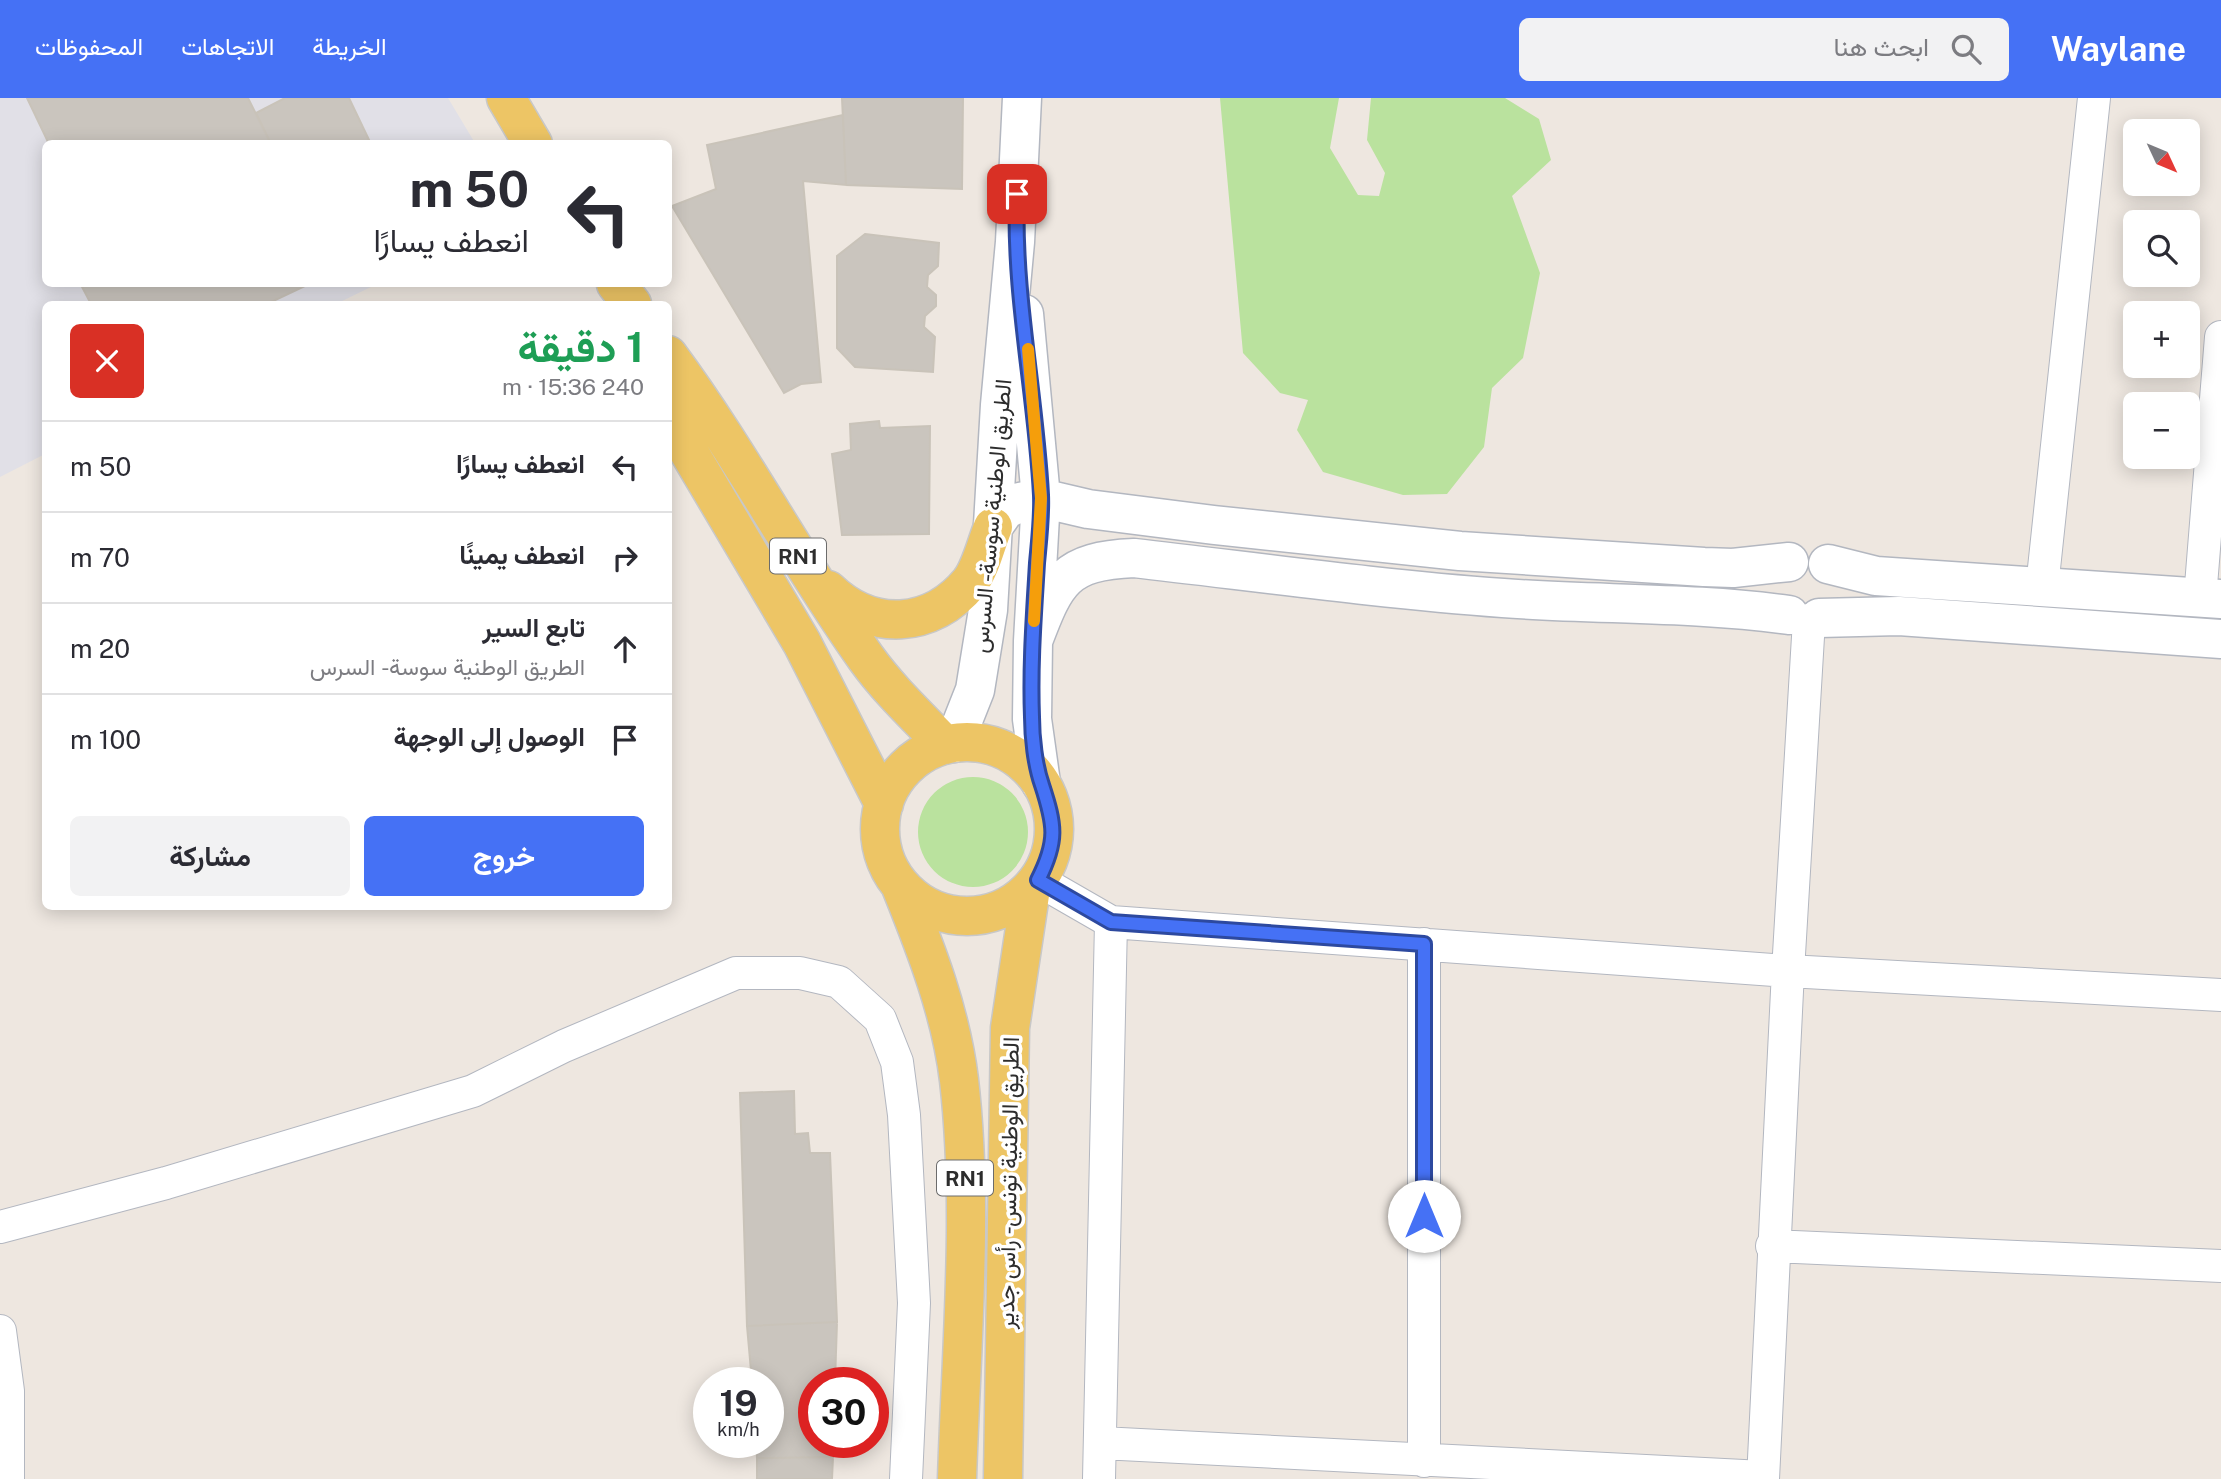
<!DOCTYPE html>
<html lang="ar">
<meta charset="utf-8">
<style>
:root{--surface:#fff;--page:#f2f2f3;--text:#2b2b33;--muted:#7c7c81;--line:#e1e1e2;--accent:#4571f5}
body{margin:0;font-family:"Public Sans",Vazirmatn,sans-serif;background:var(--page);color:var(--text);direction:rtl;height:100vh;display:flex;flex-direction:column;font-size:26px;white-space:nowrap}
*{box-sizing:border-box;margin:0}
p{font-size:23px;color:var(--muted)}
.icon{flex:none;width:38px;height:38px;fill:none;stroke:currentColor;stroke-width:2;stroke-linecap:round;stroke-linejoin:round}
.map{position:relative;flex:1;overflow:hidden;direction:ltr}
.side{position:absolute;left:42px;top:203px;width:630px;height:609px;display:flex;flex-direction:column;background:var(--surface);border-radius:10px;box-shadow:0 4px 18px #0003;direction:rtl}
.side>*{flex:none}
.banner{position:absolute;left:42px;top:42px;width:630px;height:147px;border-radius:10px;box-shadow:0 4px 18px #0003;direction:rtl;background:#fff;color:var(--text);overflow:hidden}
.needle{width:46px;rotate:134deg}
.buttons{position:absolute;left:2123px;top:21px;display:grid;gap:14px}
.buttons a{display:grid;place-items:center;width:77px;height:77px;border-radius:10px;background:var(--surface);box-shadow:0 4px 18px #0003;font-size:35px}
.speed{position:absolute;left:693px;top:1269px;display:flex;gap:14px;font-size:35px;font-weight:700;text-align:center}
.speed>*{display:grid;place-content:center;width:91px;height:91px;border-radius:50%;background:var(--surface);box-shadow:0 4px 18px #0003;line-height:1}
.speed small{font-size:18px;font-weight:400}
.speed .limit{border:10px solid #d22;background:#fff;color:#111}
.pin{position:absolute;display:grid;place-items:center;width:60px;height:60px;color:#fff;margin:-30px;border-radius:14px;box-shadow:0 4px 10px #0006}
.me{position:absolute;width:77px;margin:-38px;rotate:0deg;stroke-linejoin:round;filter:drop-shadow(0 0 5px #0008)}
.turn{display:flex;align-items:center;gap:24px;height:147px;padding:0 28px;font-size:32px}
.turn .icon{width:91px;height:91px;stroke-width:2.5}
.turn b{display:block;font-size:49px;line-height:60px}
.round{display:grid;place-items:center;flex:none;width:74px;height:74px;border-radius:10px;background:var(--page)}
.overview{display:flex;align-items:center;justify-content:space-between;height:119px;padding:0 28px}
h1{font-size:42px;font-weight:700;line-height:52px;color:#1e9e55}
.primary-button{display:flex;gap:14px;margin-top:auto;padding:14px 28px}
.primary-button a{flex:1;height:80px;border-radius:10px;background:var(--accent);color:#fff;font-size:28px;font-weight:700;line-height:80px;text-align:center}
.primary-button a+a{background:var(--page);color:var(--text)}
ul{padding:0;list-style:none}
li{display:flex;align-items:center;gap:21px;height:91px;padding:0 28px;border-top:2px solid var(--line)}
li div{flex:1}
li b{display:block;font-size:26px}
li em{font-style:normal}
header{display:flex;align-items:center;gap:42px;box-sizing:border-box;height:98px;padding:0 35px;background:var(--accent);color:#fff}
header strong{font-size:33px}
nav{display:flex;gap:38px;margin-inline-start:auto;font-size:24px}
.search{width:490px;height:63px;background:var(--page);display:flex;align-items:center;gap:18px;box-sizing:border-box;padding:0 24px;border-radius:10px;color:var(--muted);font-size:26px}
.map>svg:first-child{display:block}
</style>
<header>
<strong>Waylane</strong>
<div class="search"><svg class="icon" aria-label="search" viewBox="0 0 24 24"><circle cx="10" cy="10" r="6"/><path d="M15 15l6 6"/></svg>ابحث هنا</div>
<nav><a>الخريطة</a><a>الاتجاهات</a><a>المحفوظات</a></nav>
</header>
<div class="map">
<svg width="2221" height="1381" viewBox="0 0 2221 1381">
<rect width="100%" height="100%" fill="#eee7e0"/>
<!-- industrial -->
<path fill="#e1e0e7" d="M0 0H448L475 45 46 46V186H377L336 206H46L45 356 0 379Z"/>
<!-- green -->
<path fill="#bae29e" d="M1220 0H1339L1330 50 1358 97 1379 98 1385 75 1367 42 1371 0H1505L1539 21 1551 62 1512 98 1540 175 1523 260 1492 290 1484 349 1447 396 1403 397 1323 374 1297 332 1308 302 1280 295 1243 255Z
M918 734a55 55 0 1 1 110 0a55 55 0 1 1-110 0Z"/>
<!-- building -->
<path fill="#cac5be" stroke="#c9c3b9" stroke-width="2" d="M27 0H248L271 46H49Z
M285 0H349L371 46H271L256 15Z
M842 0H963L962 91 846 87Z
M843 17 846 87 803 83 821 284 801 286 784 295 672 108 716 91 707 47Z
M865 136 939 145 938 168 928 177 927 189 936 197V208L925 218 924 229 935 239 933 274 855 269 837 250V158Z
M83 186H309L267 206H91L81 187Z
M879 323 880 330 930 328 929 436 842 437 832 356 851 352 850 326Z
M794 993 795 1036 808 1035 810 1055H830L837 1224 747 1228 740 995Z
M837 1224 835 1284H814V1344H833V1359L757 1360 756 1344H768V1284H752L747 1228Z
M833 1359 832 1381H757V1360Z"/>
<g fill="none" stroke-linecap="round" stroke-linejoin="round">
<defs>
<path id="street" d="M2042 489 2094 0
M2200 500 2221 239
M1038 782 1111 824 1788 873 1809 522
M0 1129 166 1085 473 993 564 948 736 875H800L839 884 880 921 897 964 904 1017 914 1205 906 1381
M1772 1148 2221 1168
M0 1233 8 1293V1381
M1101 1345 1763 1379
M1424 1363V846
M1099 1381 1111 824
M1763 1381 1788 873 2221 897"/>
<path id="secondary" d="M1024 216 1041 400 1033 543 1032 621 1041 685
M993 429 1005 412 1020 404 1041 400 1088 411 1214 427 1460 453 1704 469 1733 470 1789 464
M1828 466 1876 478 2221 501
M1819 520 1899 518 2221 541
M1033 543C1056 482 1065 463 1134 460 1257 474 1380 491 1503 500 1598 507 1694 504 1789 517
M954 645 975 592 988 512 1000 307 1015 144 1022 0"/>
<path id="primary" d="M506 0 533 46
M616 186 632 206
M668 257C740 354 796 462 866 560 889 592 918 619 945 647
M668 310 683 344 802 545 884 706
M828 492C872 534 931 531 970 484 981 470 986 446 993 429
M880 731a87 87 0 1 1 174 0a87 87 0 1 1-174 0Z
M901 789C926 851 951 915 959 982 974 1111 961 1251 957 1381
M1003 1381 1010 930 1031 790"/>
</defs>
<!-- street casing -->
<use href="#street" stroke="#b3b7c0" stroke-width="34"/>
<!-- secondary casing -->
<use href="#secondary" stroke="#b3b7c0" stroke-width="41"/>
<!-- primary casing -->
<use href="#primary" stroke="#c8c8c8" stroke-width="41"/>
<!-- street -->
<use href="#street" stroke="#fff" stroke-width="32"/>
<!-- secondary -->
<use href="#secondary" stroke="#fff" stroke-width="38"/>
<!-- primary -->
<use href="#primary" stroke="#edc565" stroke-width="38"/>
</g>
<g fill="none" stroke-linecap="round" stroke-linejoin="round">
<defs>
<path id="route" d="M1017 96C1013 196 1036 297 1041 397 1042 419 1039 443 1037 465 1034 516 1030 567 1032 619 1032 639 1035 667 1042 687 1055 727 1058 743 1038 782L1111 824 1424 846V1118"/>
</defs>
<!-- route casing -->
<use href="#route" stroke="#2d499f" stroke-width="18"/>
<!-- route -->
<use href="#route" stroke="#4571f5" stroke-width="12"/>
<!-- slow -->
<path stroke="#f59e0b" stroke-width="12" d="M1028 251 1041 400 1034 523"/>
</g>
<g text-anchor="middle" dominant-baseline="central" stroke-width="7" stroke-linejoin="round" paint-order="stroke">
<!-- shield labels -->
<g fill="#fff" stroke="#6c6c6c" stroke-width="2">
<rect x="770" y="440.5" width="56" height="35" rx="5"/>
<rect x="937" y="1062.5" width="56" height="35" rx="5"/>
</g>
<g font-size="21" font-weight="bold" fill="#2d2d2d">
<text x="798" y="458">RN1</text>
<text x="965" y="1080">RN1</text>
</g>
<!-- street labels -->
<g font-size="23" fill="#2d2d2d" stroke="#fff">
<text transform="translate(991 418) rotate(-85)">الطريق الوطنية سوسة - السرس</text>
<text transform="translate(1008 1085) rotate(-89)">الطريق الوطنية تونس - رأس جدير</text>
</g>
</g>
</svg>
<div class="buttons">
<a><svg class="needle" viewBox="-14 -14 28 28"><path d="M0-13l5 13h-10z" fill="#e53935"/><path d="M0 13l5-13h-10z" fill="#7c7c81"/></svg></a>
<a><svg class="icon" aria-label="search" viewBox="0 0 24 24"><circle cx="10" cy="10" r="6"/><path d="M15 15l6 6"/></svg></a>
<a>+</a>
<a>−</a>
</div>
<div class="speed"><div>19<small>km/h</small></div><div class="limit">30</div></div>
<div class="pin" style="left:1017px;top:96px;background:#d93025"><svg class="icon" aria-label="arrive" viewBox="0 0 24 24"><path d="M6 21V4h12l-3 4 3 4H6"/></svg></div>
<svg class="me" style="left:1424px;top:1118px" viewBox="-20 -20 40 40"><circle r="19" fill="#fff"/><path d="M0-13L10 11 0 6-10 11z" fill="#4571f5"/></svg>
<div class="banner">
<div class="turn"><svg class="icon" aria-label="left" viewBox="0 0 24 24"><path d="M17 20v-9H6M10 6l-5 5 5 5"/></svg><div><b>50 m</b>انعطف يسارًا</div></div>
</div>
<section class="side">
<div class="overview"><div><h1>1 دقيقة</h1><p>240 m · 15:36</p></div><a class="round" style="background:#d93025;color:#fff"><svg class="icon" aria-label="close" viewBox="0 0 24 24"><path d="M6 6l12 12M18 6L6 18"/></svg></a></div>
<ul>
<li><svg class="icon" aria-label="left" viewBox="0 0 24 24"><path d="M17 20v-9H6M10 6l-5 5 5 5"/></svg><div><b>انعطف يسارًا</b></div><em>50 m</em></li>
<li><svg class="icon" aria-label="right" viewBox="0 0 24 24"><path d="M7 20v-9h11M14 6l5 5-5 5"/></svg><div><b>انعطف يمينًا</b></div><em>70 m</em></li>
<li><svg class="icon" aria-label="ahead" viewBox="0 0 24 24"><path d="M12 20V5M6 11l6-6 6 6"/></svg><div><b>تابع السير</b><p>الطريق الوطنية سوسة - السرس</p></div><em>20 m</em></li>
<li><svg class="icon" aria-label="arrive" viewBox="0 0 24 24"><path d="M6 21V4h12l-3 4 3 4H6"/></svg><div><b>الوصول إلى الوجهة</b></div><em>100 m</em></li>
</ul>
<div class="primary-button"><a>خروج</a><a>مشاركة</a></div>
</section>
</div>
